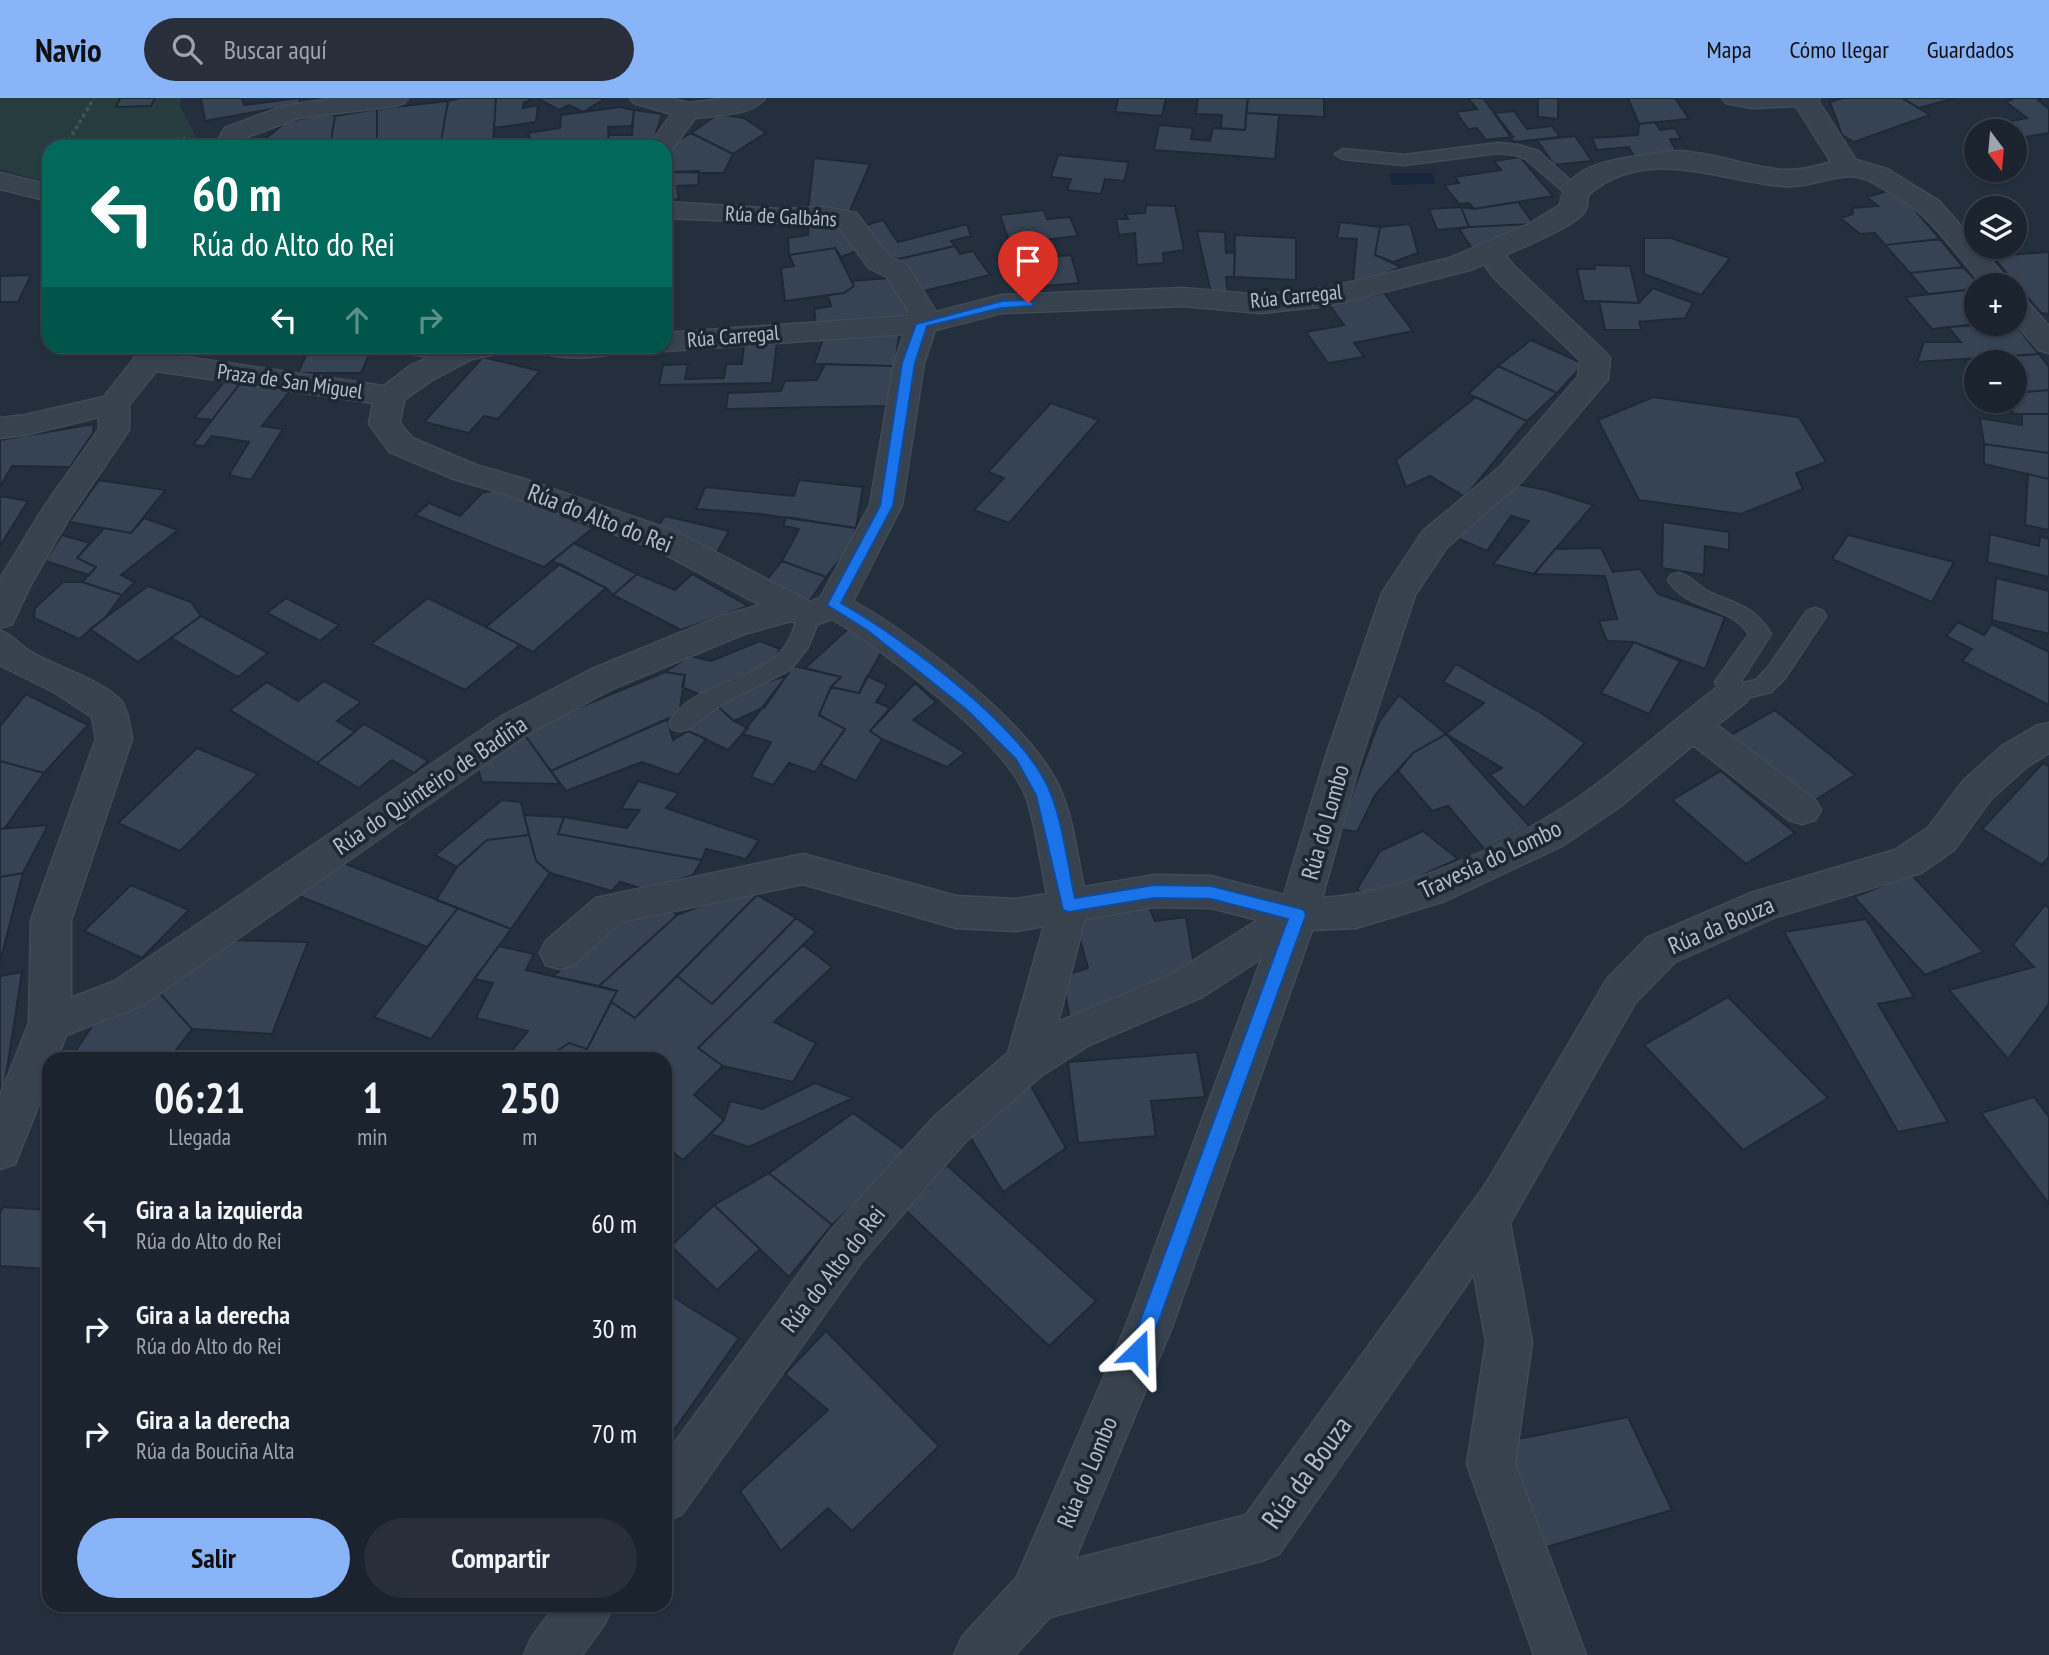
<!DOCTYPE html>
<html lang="es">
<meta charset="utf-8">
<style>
:root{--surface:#1b232e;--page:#282f3a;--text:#f1f3f6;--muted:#a0a4aa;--line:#39404a;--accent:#8ab4f8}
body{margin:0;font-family:"PT Sans Narrow",sans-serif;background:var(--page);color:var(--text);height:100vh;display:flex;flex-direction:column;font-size:26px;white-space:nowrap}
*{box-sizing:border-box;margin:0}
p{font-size:23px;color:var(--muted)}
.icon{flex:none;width:38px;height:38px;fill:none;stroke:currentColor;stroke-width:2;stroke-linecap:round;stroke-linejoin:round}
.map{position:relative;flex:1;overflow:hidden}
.details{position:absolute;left:42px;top:954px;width:630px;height:560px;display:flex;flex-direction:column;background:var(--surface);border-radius:21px;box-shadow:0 2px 5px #0004,0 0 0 2px var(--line)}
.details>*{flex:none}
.banner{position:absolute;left:42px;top:42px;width:630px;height:214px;border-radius:21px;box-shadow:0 2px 5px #0004,0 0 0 2px var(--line);background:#00695c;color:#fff;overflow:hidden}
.needle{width:46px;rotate:164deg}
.buttons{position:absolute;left:1964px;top:21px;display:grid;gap:14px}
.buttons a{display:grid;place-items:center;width:63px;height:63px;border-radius:50%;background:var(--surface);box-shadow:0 2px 5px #0004,0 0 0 2px var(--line);font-size:35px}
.pin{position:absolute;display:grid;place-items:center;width:60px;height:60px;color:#fff;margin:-72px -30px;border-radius:50% 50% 50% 0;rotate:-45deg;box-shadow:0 0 7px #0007}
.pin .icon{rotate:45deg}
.me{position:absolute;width:77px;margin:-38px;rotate:22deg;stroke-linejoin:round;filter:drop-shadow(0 0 5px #0008)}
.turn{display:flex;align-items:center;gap:24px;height:147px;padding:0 35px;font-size:32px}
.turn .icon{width:91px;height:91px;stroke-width:2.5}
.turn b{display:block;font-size:49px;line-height:60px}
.lanes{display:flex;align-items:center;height:66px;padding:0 35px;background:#0003;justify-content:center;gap:35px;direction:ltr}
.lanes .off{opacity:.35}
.eta{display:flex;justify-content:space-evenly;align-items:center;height:119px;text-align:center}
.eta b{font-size:42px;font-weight:700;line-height:49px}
.cta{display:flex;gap:14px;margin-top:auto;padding:14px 35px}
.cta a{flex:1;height:80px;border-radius:42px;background:var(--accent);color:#111;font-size:28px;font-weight:700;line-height:80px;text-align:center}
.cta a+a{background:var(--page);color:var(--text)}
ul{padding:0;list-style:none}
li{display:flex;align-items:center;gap:21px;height:105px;padding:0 35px}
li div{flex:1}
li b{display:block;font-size:26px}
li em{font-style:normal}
header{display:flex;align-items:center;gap:42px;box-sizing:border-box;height:98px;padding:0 35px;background:var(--accent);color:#111}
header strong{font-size:33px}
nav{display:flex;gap:38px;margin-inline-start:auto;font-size:24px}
.search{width:490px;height:63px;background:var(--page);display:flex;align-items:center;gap:18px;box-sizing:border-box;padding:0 24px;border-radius:38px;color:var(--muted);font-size:26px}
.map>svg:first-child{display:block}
</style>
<header>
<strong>Navio</strong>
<div class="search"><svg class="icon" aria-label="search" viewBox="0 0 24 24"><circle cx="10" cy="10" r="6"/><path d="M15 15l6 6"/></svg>Buscar aquí</div>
<nav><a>Mapa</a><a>Cómo llegar</a><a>Guardados</a></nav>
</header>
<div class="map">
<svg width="2049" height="1557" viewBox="0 0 2049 1557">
<rect width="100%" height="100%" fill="#242f3e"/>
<!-- green -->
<path fill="#263c3f" d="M0 0H182L179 6 196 39 191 49H49V85L0 71Z"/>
<!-- water -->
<path fill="#17263c" d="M1389 75H1432L1436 86 1392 87Z"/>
<!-- building -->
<path fill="#364354" stroke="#1f2835" stroke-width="2" d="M120 0H155L151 8 116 9Z
M201 0H242L244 7 299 0 300 6 205 23Z
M460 0H496L493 43 440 49 448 3Z
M496 0H534L524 5 523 10 538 7 536 24 494 30Z
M537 0H606L583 14 569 7 559 12Z
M1118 0H1166L1162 18 1115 14Z
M1198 0H1248L1245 32 1221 30 1222 17 1196 16Z
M1248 0H1324V19L1246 15Z
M1468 0H1483L1513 39 1486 42 1477 30 1468 31 1456 14 1477 11Z
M1538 0H1558V21L1538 19Z
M1628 0H1675L1689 21 1639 26Z
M1842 0H1902L1930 17 1854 44 1842 37 1830 4Z
M1902 0H1956L1919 10Z
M2014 0H2042L2038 2 2049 11V35L2014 41V33H1976V38L1968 32 2027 20 2006 4Z
M448 3 440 49H377V11Z
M620 9 634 12 632 28 608 29 609 49H533L528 35 560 30 561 17Z
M377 11V44L330 49 335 18Z
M634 12 662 16 652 49H609V37H632Z
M1514 13 1527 31 1552 28 1560 39 1514 44 1494 15Z
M328 15 335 18 330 49H255L286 24Z
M1246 15 1279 17 1275 61 1154 52 1159 27 1193 30 1191 41 1210 43 1213 30 1245 32Z
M718 16 744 20 766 35 733 56 691 35Z
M1655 24 1660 32 1675 30 1681 41H1670L1678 57 1634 59 1629 49 1597 52 1592 40 1638 37 1639 26Z
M691 35 733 56 724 75 665 74 667 48Z
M1575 38 1592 63 1554 67 1537 42Z
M1058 57 1129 64 1124 83 1105 81 1101 96 1067 92 1071 81 1051 79Z
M1520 59 1553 98 1474 111 1469 105 1459 106 1444 87 1459 85 1455 79 1501 72 1494 63Z
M814 60 870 66 849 115 808 112Z
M699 73 698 87 677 88 679 102 665 100V74Z
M1887 93 1908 104 1940 141 1885 147 1875 135 1860 136 1840 120 1853 116 1852 110 1878 108 1867 99Z
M1518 104 1534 126 1469 129 1461 109 1474 111Z
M1146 107 1175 108 1184 152 1163 155 1164 165 1137 167 1135 135 1119 137 1116 121H1128L1125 116 1145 115Z
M1461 109 1469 129 1437 132 1429 111Z
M1044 112 1047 121 1070 119 1078 138 1010 146 1000 117Z
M809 122 836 124 859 152 841 159 835 150 789 157 788 140 808 137Z
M883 122 898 144 967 126 971 138 951 143 955 148 899 161 888 158 863 128Z
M1340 124 1380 129 1375 157 1401 169 1365 184H1353L1357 141 1337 140Z
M1410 126 1418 155 1393 164 1375 157 1380 129Z
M1534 126 1473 152 1459 131 1469 129Z
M1197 133 1225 134 1226 155 1235 154 1234 179H1226L1228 196 1211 195Z
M1235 137 1296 140V182L1234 179Z
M1644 140H1671L1730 160 1701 197 1644 176Z
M1940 141 1963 169 1910 175 1885 147Z
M955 148 960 156 973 153 990 177 920 194 899 161Z
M835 150 854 188 844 195 785 203 781 170 794 168 789 157Z
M2049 154V216L2041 215 1992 158Z
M1071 157 1079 185 1033 189 1026 161Z
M1594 167 1630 168 1639 205 1584 203 1577 171H1595Z
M1963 169 1980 187H1976V191L1928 196 1910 175Z
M31 177 18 204H0V178Z
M889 180 909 214 901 224 816 227 814 211 831 208 828 197 844 195 854 188 852 183Z
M1653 190 1693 205 1685 220 1639 224 1642 232H1605L1599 203 1639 205Z
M1967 192 1976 202 1977 226 1932 231 1905 199Z
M1384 195 1413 233 1354 245 1364 259 1328 265 1306 234 1344 227 1329 206Z
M2014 225 2039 256 1917 264 1924 244H1961L1948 229Z
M825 236H899L895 268 814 266Z
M1531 242 1584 266 1557 295 1498 268Z
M744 243H777L772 285 659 287 663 267 688 266 685 281 724 280 726 266H742Z
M310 248H362L372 250 361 275H298Z
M2039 256 2049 269V292L2014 295V264H1976V276L1965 262Z
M483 259 540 273 498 321 484 318 469 335 424 324Z
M825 266 895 268 890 308 726 311 728 295 781 293 785 283 817 282Z
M1498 268 1557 295 1527 323 1468 296Z
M225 283 241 284 212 322 194 320Z
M241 284 290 293 262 328 283 331 251 382 229 377 249 344 212 338 204 348 193 347Z
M2049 292V316H2014L2006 303H2014V295Z
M1476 299 1527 323 1465 399 1430 378 1406 389 1396 362Z
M1653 299 1799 319 1826 364 1796 375 1803 391 1741 416 1639 402 1598 322Z
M1051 305 1099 322 1009 425 974 412 1004 380 988 374Z
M2022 316H2049V355L1984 346 1980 320 2022 327Z
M94 326 93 335 70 369 12 368 0 389V342Z
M1984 346 2049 355V381L1984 366Z
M2028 376 2049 381V432L2025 427Z
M99 382 165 392 131 435 69 424Z
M799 382 863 389 856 430 761 416 696 411 705 389 794 398Z
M1511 385 1546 392 1593 407 1534 476 1493 466 1529 423 1511 418 1487 453 1450 437Z
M498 392 593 430 544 469 415 417 429 405 460 418 483 394Z
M0 398 28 403 0 448Z
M665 418 729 433 716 456 657 429Z
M786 419 856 430 850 449 826 479 782 463 799 431 783 428Z
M144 420 178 432 121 477 135 484 122 497 82 484 96 469 77 460 104 430 131 435Z
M1663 424 1729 434V452L1705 448 1704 477 1662 470Z
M1990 436 2039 448 2040 438 2049 441V479L1987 464Z
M62 437 90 445 77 460 96 469 89 477 45 463Z
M1848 437 1954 464 1932 504 1832 461Z
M574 445 637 476 613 497 606 490 552 463Z
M1601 450 1613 474 1640 471 1658 496 1725 519 1705 571 1634 544 1607 543 1599 523 1617 521 1605 478 1534 476 1555 451Z
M782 463 826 479 809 504 766 483Z
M560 466 606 490 533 554 486 529Z
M637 476 675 492 692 476 748 508 681 532 613 497Z
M1996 480 2049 493V536L1992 522Z
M63 484H82L122 497 105 520 79 541 34 520 35 510Z
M148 488 191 504 201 518 138 564 90 531Z
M286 500 339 527 320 543 267 515Z
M428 500 486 529 520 547 465 592 371 546Z
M201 518 268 555 238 579 171 540Z
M1958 524 1984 537 1992 526 2049 554V607L1962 563 1972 551 1946 538Z
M849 530 882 553 859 595 831 589 841 579 805 570Z
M760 543 780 551 773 566 731 582 707 600 682 589 685 577 665 574 690 558 711 563Z
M1634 544 1680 563 1649 616 1601 595Z
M1456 566 1541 615 1585 645 1524 710 1490 677 1502 670 1446 636 1484 605 1443 584Z
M794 568 841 579 831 589 819 617 845 631 815 674 789 665 773 687 751 679 771 644 742 636Z
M665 574 685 577 679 616 551 673 524 636 563 616Z
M786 578 765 609 734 623 715 606 753 588Z
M867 578 887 587 876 604 890 610 870 633 882 641 856 683 820 666 845 631 819 617 831 589 859 595Z
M324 583 361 604 337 623 355 634 317 665 230 612 267 584 298 603Z
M915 585 936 604 913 622 965 655 947 669 882 641 870 633Z
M26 596 88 627 44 675 0 663V628Z
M1399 597 1446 636 1413 655 1375 697 1357 734 1339 731 1379 624Z
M715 606 734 623 748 630 728 652 688 633 689 622Z
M1775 612 1855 677 1812 704 1731 637Z
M667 621 673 642 688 633 706 641 678 677 642 664 566 693 551 673Z
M364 626 428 663 414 675 392 662 359 690 317 665Z
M524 636 560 686 482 684 476 665Z
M1446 636 1530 729 1485 752 1448 708 1432 713 1398 673 1413 655Z
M197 650 258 676 180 753 118 725Z
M0 663 44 675 4 731H0Z
M2043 665 2049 668V759L2042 767 1982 731Z
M1721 673 1795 735 1746 766 1672 702Z
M638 683 679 695 666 710 759 742 746 761 706 751 702 762 558 736 564 719 627 730 640 712 621 711Z
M502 702 521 704 529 737 487 742 457 769 435 757Z
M524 717 564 719 558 736 702 762 693 777 647 792 620 784 612 793 550 775 536 763Z
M48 727 23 775 0 779V731Z
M1423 733 1458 761 1368 802 1357 791 1380 753Z
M529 737 536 763 550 775 511 831 436 802 457 769 487 742Z
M331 760 458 810 427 849 299 798Z
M23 775 0 864V779Z
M1911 776 1983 854 1925 877 1854 799Z
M131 787 189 812 142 860 84 833Z
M732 796 757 797 635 920 611 904 617 893 599 888 677 817Z
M757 797 796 820 712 906 677 878Z
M1147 804 1155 823 1186 819 1194 867 1070 922 1062 878 1088 870 1076 827 1083 813Z
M2045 807 2049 810V906L2008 961 1949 892 2034 869 2013 847Z
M666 808 677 817 599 888 553 878 629 817Z
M458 810 511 831 431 941 374 919Z
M796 820 816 834 698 950 723 968 694 997 724 1022 683 1062 665 1048V961L546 960 569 945 587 951 611 904 635 920 677 878 712 906Z
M1866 821 1914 899 1878 906 1948 1024 1898 1034 1784 834Z
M227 842 308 844 272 936 192 931 156 891Z
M803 847 832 869 774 924 816 945 793 984 723 968 698 950Z
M499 848 534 856 526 872 617 893 587 951 569 945 545 961H505L528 933 476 920 493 885 474 881Z
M22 874 1 1010H0V878Z
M156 891 192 931 169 961H70L101 915Z
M1728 899 1828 1000 1743 1052 1644 947Z
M1197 954 1205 999 1151 1003 1156 1038 1078 1045 1068 964Z
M1028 983 1066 1050 1003 1094 966 1032Z
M815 985 853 1000 749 1049 711 1036 724 1022 730 1003 762 1011Z
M2034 999 2049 1019V1106L1981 1015Z
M853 1015 909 1055 832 1127 769 1075Z
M947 1067 1096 1203 1049 1248 900 1107Z
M769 1075 832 1127 789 1179 714 1107Z
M714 1107 760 1151 717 1192 671 1148Z
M3 1109 49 1112V1171L0 1168V1115Z
M665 1194 739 1240 665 1345Z
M826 1233 939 1348 852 1433 828 1410 781 1453 740 1393 828 1312 785 1276Z
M1628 1319 1672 1412 1540 1451 1509 1383 1517 1341Z"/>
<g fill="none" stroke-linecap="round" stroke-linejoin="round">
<defs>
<path id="service" d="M1498 45 1518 47 1538 53 1583 94 1575 99 1569 98 1526 61 1516 57 1498 55 1404 67 1343 61 1335 56 1343 51 1404 57Z
M1679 475C1690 478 1697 487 1707 493 1735 507 1753 506 1771 536L1739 586 1756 582 1769 568 1807 513 1815 510 1823 513 1826 518 1785 580 1771 594 1734 603 1726 601 1715 584 1749 536C1730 507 1686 512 1668 482L1671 477Z
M810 509 818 512 821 517 808 549 790 572 725 604 688 631 680 633 672 631 669 625C690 587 751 584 780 555 792 543 794 526 802 512Z"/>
<path id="minor" d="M336 0H408L404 5 395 8 298 20 244 40 240 49H214L225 30 284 8Z
M630 0H670L688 5 729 0H765C752 18 715 17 695 20L670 54 665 56V49H648L672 16 634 5Z
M1722 0H1820L1818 3 1856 62 1887 71 1939 103 2012 187H1983C1963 164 1943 135 1920 115 1906 103 1886 92 1870 83 1841 69 1815 91 1782 88 1717 82 1645 47 1588 97 1587 102 1588 108 1585 113 1576 128 1523 149 1505 157L1514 168 1605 254 1610 260 1608 281 1521 384 1447 449 1415 497 1361 661 1322 800C1409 795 1527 739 1596 687 1639 654 1679 618 1722 586L1734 582 1746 586 1752 595 1746 604 1717 627 1815 702 1821 712 1815 722 1802 726 1789 722 1693 647 1622 707 1562 748 1445 803 1356 830 1312 832 1172 1229 1075 1461 1246 1417 1486 1086 1607 881 1647 840 1751 795 1895 752 1928 730 1964 682 2002 648 2036 628 2049 625V655L2028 668 1990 702 1954 752 1921 775 1776 819 1675 864 1635 905 1510 1125 1532 1244 1515 1366 1586 1557H1534L1467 1366 1486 1244 1474 1176 1279 1456 1261 1463 1050 1519 1015 1557H954L962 1539 1017 1479 1126 1228 1262 860 1202 899 1089 947 1041 978 965 1044 863 1162 682 1416 665 1424V1358L831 1132 935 1018 1008 955 1044 828 1016 833 956 830 803 786 621 824 574 867 560 871 546 867 540 855 546 843 596 800 803 756 956 798 1016 801 1047 796C1041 768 1035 720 1025 696 1003 643 883 551 832 521L810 529 791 523 744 536 614 590 528 636 143 907 66 937 57 961H49V981L15 1066 0 1071V998L29 925 31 822 96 641 92 619 54 594 0 567V533C14 537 18 547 31 554 54 568 105 583 122 604 129 614 130 630 132 641L71 822V900L115 883 502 618 590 572 721 518 760 507 653 450 499 394 454 381 390 354 369 326 373 305 156 273 129 307V332L68 422 31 486 12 526 0 530V481L44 409 99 331V319L25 337 0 340V320L25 317 104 299 134 261 137 248H167L165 256 384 288 410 268 429 259 397 254 393 248H510L506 254 472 261 432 282 404 302 400 325 412 340 476 367 521 380 677 434 810 504 821 499 870 407 894 265 904 236 665 253 653 248H665V235L908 218V212L887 179 869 170 837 127 665 120V104L780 111 824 109 856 115 889 158 907 167 936 214 1002 197 1183 190 1261 197 1327 190 1450 160 1529 126 1560 107C1565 67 1612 62 1645 57 1655 56 1667 53 1677 53 1713 54 1748 69 1783 72 1800 73 1815 69 1831 64L1796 8 1752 10 1726 5ZM1484 166 1494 180 1580 262 1578 279 1499 370 1423 433 1382 495 1325 661 1284 797 1211 778 1154 777 1084 789C1077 759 1074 725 1062 696 1037 630 915 538 853 503L902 407 924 265 935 232 1002 215 1183 208 1261 215 1327 208 1470 172ZM1154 809 1211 810 1258 822 1174 875 1058 924 1085 821Z
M0 75 49 87V103L0 91Z
M2014 197 2024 200 2049 228V255L2039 252 2014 224Z
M534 248H623L619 254C593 261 564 261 538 254Z
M556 1507H613L605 1525 582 1557H524L532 1539Z"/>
</defs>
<!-- service casing -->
<use href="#service" stroke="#414a57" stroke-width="3"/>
<!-- minor casing -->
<use href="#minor" stroke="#414a57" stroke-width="3"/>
<!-- path -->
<path stroke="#3f5557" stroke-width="3.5" stroke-dasharray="3.5 3.5" stroke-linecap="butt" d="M65 49 94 0
M120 49 189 40"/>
<!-- service -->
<use href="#service" fill="#38414e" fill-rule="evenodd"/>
<!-- minor -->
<use href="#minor" fill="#38414e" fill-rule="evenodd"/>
</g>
<!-- route -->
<path fill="#1a73e8" stroke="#114b97" stroke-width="2" d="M1028 202 1034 205 1032 208 1002 210 927 228 915 265 893 408 841 505C903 540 1026 630 1051 696 1063 727 1068 767 1075 800L1154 787 1211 788 1298 810 1304 812 1306 817 1148 1253 1145 1260 1138 1263 1131 1260 1129 1253 1288 821 1211 801 1154 800 1069 814 1063 812 1036 697 1016 661 967 612 867 532 827 507 880 408 902 265 916 226 1002 203Z"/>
<g text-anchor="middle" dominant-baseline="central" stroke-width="7" stroke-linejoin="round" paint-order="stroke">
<!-- far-street labels -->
<g font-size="21" fill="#b4bcc9" stroke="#1d2633">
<text transform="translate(781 118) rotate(3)">Rúa de Galbáns</text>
<text transform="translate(1296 198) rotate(-6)">Rúa Carregal</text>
<text transform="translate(733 238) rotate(-5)">Rúa Carregal</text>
<text transform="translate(290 283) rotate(8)">Praza de San Miguel</text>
</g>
<!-- street labels -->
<g font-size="24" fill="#b4bcc9" stroke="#1d2633">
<text transform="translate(600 420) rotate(21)">Rúa do Alto do Rei</text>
<text transform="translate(430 687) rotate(-34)">Rúa do Quinteiro de Badiña</text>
<text transform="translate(1325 724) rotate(-74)">Rúa do Lombo</text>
<text transform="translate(1490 761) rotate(-25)">Travesía do Lombo</text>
<text transform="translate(1721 827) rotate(-23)">Rúa da Bouza</text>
<text transform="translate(833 1171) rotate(-52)">Rúa do Alto do Rei</text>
<text transform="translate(1087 1374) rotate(-67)">Rúa do Lombo</text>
</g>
<!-- near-street labels -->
<g font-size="28" fill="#b4bcc9" stroke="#1d2633">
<text transform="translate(1306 1374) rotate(-54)">Rúa da Bouza</text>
</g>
</g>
</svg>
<div class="buttons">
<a><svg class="needle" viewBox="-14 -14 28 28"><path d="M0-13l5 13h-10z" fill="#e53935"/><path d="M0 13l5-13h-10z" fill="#a0a4aa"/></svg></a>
<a><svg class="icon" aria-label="layers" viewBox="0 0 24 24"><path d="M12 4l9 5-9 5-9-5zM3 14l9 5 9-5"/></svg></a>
<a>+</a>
<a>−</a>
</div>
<div class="pin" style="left:1028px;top:205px;background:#d93025"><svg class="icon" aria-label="arrive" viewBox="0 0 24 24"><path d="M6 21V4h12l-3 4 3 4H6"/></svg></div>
<svg class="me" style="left:1138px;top:1253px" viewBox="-20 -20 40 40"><path d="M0-17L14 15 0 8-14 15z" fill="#1a73e8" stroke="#fff" stroke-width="4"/></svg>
<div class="banner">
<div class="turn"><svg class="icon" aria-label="left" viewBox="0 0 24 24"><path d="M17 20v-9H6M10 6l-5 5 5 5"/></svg><div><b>60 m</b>Rúa do Alto do Rei</div></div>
<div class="lanes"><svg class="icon" aria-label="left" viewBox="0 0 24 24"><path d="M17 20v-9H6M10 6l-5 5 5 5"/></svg><svg class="icon off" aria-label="ahead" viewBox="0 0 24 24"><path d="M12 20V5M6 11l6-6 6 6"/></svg><svg class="icon off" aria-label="right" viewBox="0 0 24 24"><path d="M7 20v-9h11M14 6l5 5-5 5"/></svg></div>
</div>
<section class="details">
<div class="eta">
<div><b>06:21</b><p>Llegada</p></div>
<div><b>1</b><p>min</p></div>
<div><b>250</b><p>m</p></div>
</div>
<ul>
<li><svg class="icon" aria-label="left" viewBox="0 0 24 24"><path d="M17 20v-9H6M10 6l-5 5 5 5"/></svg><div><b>Gira a la izquierda</b><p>Rúa do Alto do Rei</p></div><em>60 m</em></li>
<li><svg class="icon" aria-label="right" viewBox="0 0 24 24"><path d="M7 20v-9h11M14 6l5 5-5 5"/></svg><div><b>Gira a la derecha</b><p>Rúa do Alto do Rei</p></div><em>30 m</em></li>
<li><svg class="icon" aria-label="right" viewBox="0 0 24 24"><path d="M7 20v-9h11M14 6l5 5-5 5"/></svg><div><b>Gira a la derecha</b><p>Rúa da Bouciña Alta</p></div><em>70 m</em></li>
</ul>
<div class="cta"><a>Salir</a><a>Compartir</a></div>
</section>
</div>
